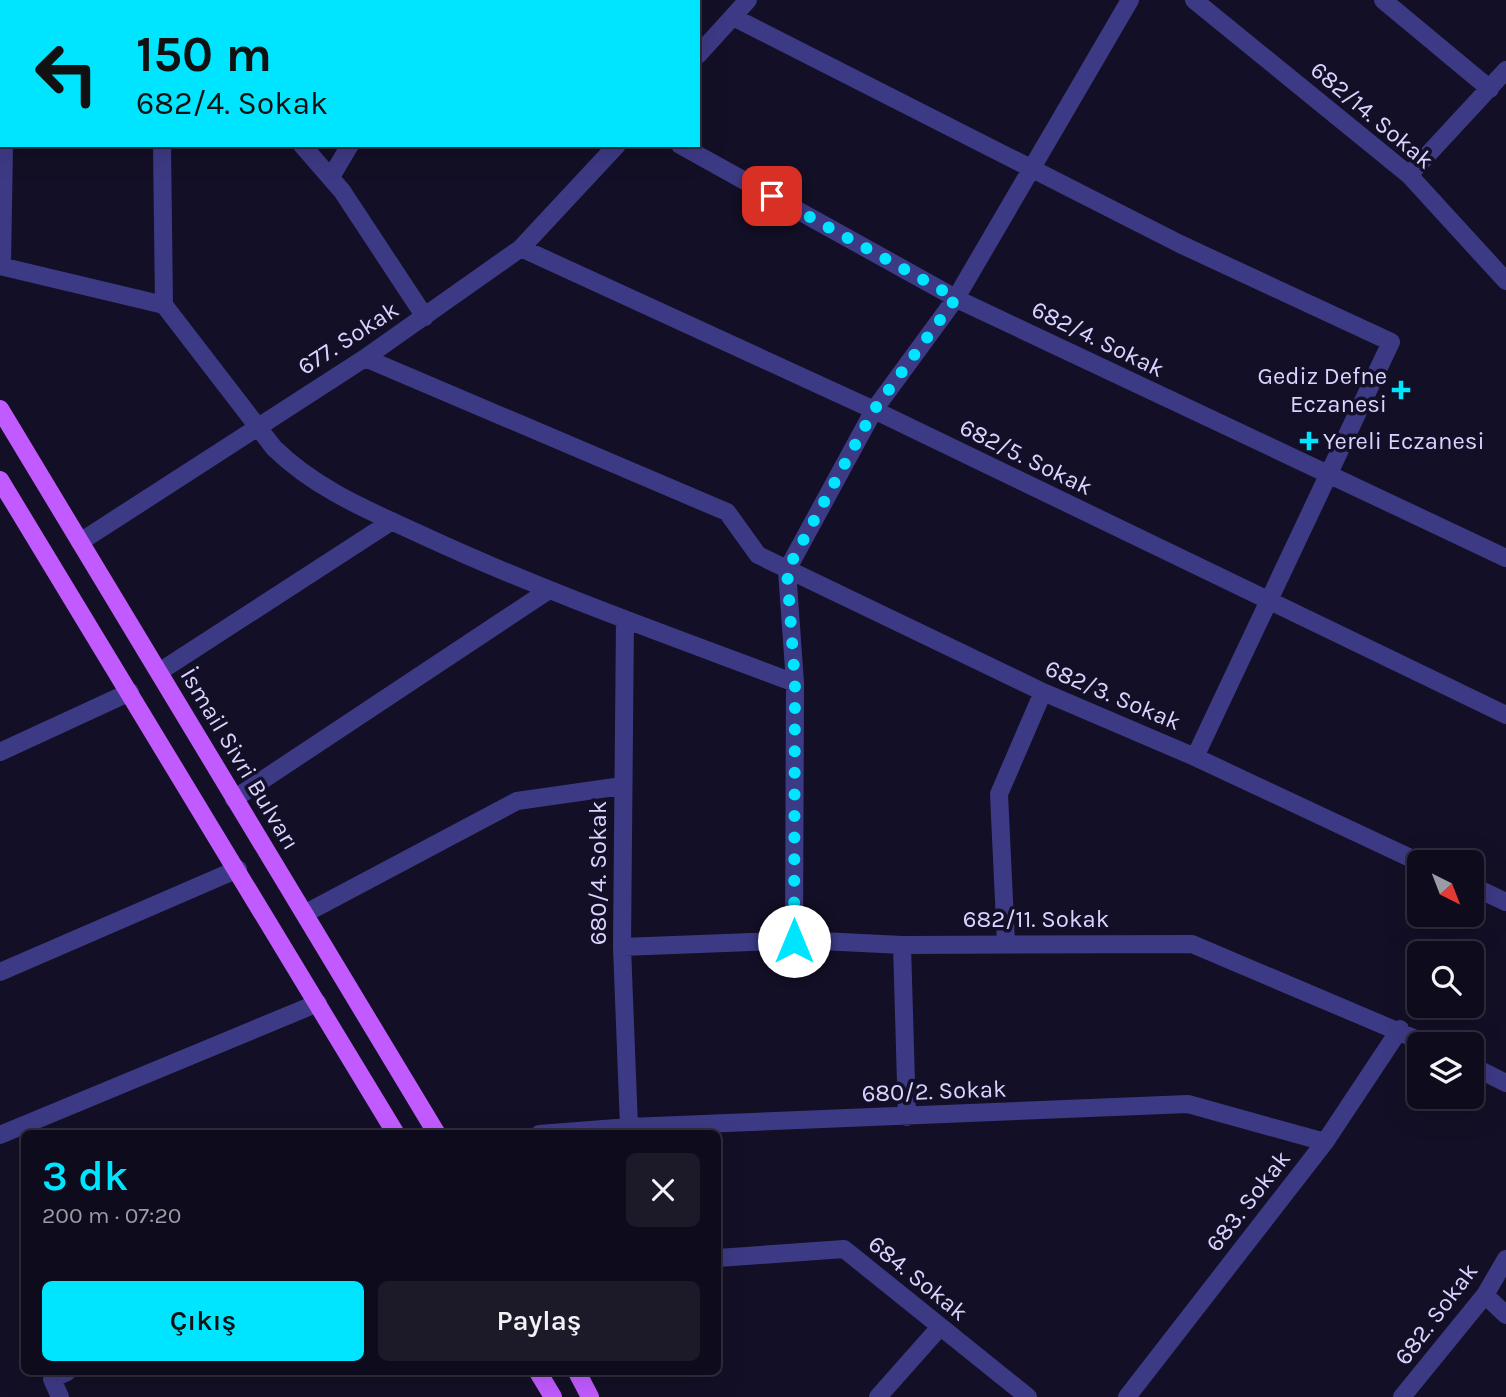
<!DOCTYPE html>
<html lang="tr">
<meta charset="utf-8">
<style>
:root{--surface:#0e0b1c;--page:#1c1929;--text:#f1f3f6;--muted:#9b9ba3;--line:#2e2b3b;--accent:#00e5ff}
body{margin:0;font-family:Karla,sans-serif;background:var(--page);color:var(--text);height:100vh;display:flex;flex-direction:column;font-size:26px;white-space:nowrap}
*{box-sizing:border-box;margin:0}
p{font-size:23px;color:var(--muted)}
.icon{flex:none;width:38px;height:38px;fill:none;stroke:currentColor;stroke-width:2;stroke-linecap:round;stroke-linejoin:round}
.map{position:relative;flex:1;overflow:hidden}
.panel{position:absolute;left:21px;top:1130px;width:700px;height:245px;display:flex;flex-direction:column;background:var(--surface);border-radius:10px;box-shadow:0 7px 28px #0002,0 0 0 2px var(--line)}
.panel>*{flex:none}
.banner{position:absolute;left:0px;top:0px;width:700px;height:147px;box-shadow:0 7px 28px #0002,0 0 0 2px var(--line);background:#00e5ff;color:#111;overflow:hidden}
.needle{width:46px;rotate:138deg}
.tools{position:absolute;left:1407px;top:850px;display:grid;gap:14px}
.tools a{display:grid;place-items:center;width:77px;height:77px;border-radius:10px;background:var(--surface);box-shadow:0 7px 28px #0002,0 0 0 2px var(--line);font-size:35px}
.pin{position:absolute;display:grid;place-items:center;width:60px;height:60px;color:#fff;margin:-30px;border-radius:14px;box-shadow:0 4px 10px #0006}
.me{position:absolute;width:77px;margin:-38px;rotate:0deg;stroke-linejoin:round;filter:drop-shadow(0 0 5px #0008)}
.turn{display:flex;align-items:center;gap:24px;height:147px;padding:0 21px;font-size:32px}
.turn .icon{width:91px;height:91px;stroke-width:2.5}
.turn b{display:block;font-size:49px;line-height:60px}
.round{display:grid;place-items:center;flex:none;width:74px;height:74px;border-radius:10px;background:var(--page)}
.overview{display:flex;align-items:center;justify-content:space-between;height:119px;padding:0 21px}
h1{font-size:42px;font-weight:600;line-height:52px;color:var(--accent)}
.button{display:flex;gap:14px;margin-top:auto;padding:14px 21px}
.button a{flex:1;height:80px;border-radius:10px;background:var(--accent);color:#111;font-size:28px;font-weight:600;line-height:80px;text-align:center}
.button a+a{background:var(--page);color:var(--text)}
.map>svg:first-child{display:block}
</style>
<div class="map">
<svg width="1506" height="1397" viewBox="0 0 1506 1397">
<rect width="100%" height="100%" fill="#130f26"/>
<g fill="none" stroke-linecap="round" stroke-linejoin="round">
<!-- minor -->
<path stroke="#3d3a85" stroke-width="18" d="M1194 0 1409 175 1506 281
M1383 0 1490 89
M8 2V0
M169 2 170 0
M307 2V0
M444 2 445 0
M733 17 1180 244 1391 342 1195 757
M698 55 748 0
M162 145 164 305 274 448C317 490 370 511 424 536 545 592 670 636 795 683
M302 145 342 191 425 317
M680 145 961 301 1506 558
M1409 175 1506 70
M331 177 350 145
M521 248 874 410 1506 715
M2 265 4 145
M0 266 164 305
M365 358 727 512 758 555 1043 692 1195 757 1421 863
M80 542 365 358 521 248 617 145
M625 619 622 947 629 1127
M159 672 392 521
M0 752 130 692
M234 799 549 590
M1472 886 1506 902
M306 913 517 801 622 786
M794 941 795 683 787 570 874 410 956 298 1130 0
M1006 943 999 794 1043 692
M902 945 907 1117
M622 947 801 940 902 945 1192 944 1430 1045
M0 972 238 869
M1472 1066 1506 1083
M539 1134 629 1127 1188 1104 1325 1142
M0 1135 318 1003
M718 1258 844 1249 1028 1397
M1485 1295 1506 1315
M60 1397 52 1379 67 1372
M878 1397 940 1327
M1127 1397 1325 1142 1400 1029
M1402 1397 1485 1295 1506 1259"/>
<!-- major -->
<path stroke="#c25bff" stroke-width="18" d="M0 409 437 1134
M0 480 396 1134
M538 1372 553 1397
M577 1372 590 1397"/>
</g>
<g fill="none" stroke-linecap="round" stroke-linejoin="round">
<!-- route -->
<path stroke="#00e5ff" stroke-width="12" stroke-dasharray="0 21.6" d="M772 196 956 298 874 410 787 570 795 683 794 941"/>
</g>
<!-- markers -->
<g fill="#00e5ff" stroke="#130f26" stroke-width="2.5">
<path d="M1397.5 379.5h7v7h7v7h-7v7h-7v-7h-7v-7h7z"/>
<path d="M1305.5 430.5h7v7h7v7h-7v7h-7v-7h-7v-7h7z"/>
</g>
<g text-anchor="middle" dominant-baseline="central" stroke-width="7" stroke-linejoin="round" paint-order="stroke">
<!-- street labels -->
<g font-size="24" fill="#d9d4ff" stroke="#130f26">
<text transform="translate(1372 115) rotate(40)">682/14. Sokak</text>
<text transform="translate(348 338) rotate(-33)">677. Sokak</text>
<text transform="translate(1098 339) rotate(26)">682/4. Sokak</text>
<text transform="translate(1026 457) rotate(26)">682/5. Sokak</text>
<text transform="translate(1113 695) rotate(23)">682/3. Sokak</text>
<text transform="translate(240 759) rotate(59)">İsmail Sivri Bulvarı</text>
<text transform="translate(598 873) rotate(-90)">680/4. Sokak</text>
<text x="1036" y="919">682/11. Sokak</text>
<text transform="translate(934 1091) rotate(-2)">680/2. Sokak</text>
<text transform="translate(1248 1201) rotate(-52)">683. Sokak</text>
<text transform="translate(918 1278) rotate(39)">684. Sokak</text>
<text transform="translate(1436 1314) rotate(-53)">682. Sokak</text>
</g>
<!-- poi labels -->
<g font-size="24" fill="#d9d4ff" stroke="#130f26" text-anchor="end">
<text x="1387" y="376">Gediz Defne<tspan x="1387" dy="28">Eczanesi</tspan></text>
<text x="1323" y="441" text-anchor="start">Yereli Eczanesi</text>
</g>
</g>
</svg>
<div class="tools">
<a><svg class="needle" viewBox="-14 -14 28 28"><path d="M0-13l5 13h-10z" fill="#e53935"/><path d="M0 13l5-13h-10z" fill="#9b9ba3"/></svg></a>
<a><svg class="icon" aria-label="search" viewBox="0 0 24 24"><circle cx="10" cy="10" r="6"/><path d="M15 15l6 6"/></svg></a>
<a><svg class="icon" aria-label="layers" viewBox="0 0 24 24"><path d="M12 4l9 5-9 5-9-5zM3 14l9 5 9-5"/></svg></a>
</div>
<div class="pin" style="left:772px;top:196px;background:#d93025"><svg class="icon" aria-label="arrive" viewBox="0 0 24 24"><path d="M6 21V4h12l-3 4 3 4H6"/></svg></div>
<svg class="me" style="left:794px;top:941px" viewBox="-20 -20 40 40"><circle r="19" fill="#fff"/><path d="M0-13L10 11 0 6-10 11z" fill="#00e5ff"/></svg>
<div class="banner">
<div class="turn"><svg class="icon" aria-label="left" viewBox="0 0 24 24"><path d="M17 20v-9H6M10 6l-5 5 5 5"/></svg><div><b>150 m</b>682/4. Sokak</div></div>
</div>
<section class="panel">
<div class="overview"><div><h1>3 dk</h1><p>200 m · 07:20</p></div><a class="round"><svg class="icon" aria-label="close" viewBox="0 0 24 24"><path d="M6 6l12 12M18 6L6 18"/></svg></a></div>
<div class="button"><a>Çıkış</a><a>Paylaş</a></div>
</section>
</div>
